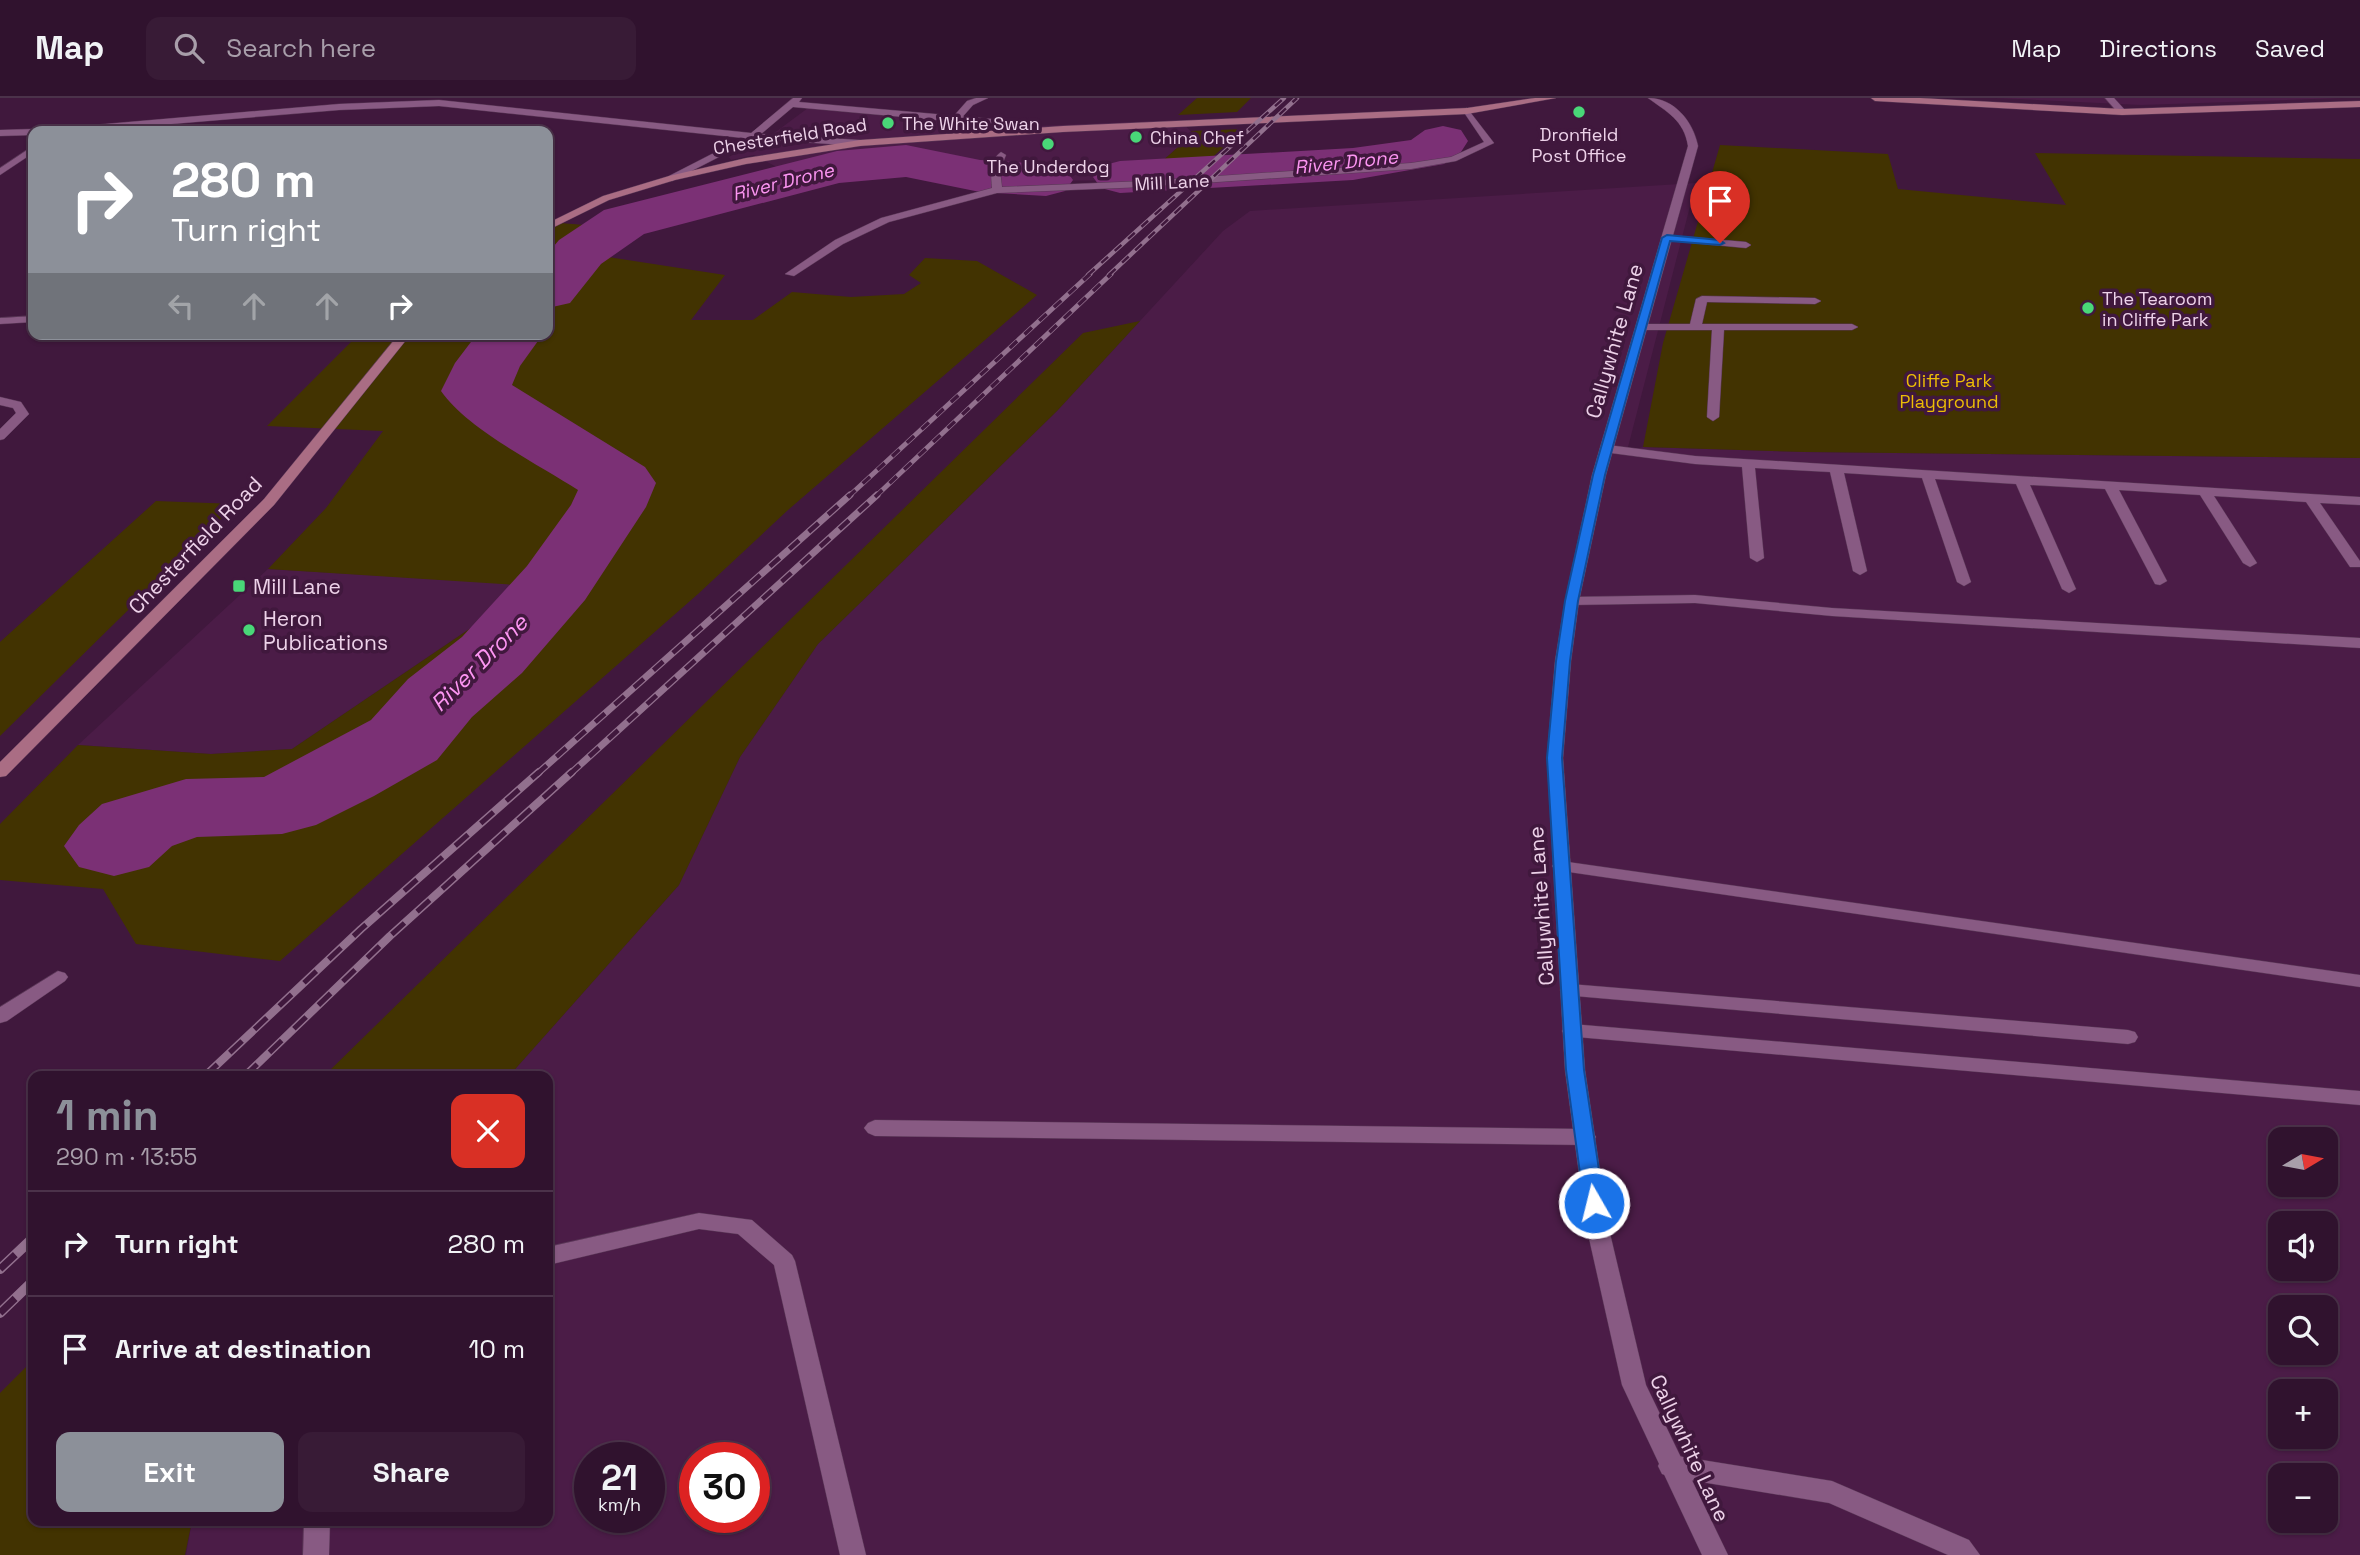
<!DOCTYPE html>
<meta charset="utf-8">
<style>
:root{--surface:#30122e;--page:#381b36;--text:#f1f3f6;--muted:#a89eaa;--line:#4b324a;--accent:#8c9099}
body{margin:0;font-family:"Space Grotesk",sans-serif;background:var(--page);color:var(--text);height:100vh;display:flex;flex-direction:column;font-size:26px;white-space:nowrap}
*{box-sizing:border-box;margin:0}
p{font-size:23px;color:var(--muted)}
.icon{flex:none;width:38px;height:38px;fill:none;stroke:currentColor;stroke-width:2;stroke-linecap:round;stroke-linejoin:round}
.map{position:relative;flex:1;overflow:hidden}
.sheet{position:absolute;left:28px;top:973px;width:525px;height:455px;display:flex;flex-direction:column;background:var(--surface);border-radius:14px;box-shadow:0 2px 5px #0004,0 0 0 2px var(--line)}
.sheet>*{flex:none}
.banner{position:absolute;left:28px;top:28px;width:525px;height:214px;border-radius:14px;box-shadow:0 2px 5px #0004,0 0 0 2px var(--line);background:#8c9099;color:#fff;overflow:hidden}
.needle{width:46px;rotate:80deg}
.fabs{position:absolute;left:2268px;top:1029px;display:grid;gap:14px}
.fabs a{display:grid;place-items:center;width:70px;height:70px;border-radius:14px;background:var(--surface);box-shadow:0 2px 5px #0004,0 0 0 2px var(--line);font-size:35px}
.speed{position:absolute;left:574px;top:1344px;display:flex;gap:14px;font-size:35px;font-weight:700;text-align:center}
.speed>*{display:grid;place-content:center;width:91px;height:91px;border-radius:50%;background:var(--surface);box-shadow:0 2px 5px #0004,0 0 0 2px var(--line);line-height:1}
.speed small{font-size:18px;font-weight:400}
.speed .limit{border:10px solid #d22;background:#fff;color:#111}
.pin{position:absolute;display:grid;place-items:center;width:60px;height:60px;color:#fff;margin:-72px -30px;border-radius:50% 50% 50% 0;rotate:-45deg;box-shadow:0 0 7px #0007}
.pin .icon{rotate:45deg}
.me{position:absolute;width:77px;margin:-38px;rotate:352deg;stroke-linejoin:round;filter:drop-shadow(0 0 5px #0008)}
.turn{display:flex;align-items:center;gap:24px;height:147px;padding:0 28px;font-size:32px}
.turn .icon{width:91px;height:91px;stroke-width:2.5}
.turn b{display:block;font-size:49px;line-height:60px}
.lanes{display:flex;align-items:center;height:66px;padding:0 28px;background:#0003;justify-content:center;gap:35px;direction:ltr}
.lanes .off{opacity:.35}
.round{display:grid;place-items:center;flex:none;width:74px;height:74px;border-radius:14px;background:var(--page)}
.summary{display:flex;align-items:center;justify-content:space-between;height:119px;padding:0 28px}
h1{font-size:42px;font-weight:600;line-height:52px;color:var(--accent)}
.action{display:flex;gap:14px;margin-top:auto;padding:14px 28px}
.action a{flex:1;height:80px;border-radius:14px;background:var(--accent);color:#fff;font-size:28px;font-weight:600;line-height:80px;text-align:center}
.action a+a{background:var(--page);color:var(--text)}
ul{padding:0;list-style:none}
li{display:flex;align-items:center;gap:21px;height:105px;padding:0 28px;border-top:2px solid var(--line)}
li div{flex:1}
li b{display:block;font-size:26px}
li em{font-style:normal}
header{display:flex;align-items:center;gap:42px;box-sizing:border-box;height:98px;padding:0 35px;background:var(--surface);border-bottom:2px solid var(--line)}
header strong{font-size:33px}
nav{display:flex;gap:38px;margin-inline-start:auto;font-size:24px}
.search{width:490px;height:63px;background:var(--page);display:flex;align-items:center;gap:18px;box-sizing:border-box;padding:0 24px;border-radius:14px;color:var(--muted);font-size:26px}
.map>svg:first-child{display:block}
</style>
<header>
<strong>Map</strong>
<div class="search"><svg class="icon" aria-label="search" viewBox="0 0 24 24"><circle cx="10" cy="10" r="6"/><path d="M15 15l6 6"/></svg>Search here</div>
<nav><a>Map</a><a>Directions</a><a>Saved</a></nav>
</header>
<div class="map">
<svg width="2360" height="1457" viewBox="0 0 2360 1457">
<rect width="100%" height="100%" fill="#40183d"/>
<!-- built -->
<path fill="#4b1c47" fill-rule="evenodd" d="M1995 0H2343L2141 7Z
M808 10 1036 28 1180 22 1193 36 1160 65 1154 64 1157 82 1006 83 953 76 905 65 805 84 754 57 731 62 729 59 777 33Z
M1696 85 1627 353 1643 349 1805 354 2360 360V1457H186L192 1423H548V978H509L679 787 740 659 818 546 1057 313 1223 133 1250 113ZM2280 1041H2326V1087H2280ZM2280 1125H2326V1171H2280ZM2280 1209H2326V1255H2280ZM2280 1293H2326V1339H2280ZM590 1360H649V1419H590ZM695 1360H754V1419H695ZM2280 1377H2326V1423H2280Z
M268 471 534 487 292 651 211 656 78 647Z"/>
<!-- green -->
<path fill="#423301" d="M1197 0H1251L1237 14 1178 17Z
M1244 31 1189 80 1157 82 1154 64 1160 65 1193 36 1191 33Z
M1720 47 1888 56 1898 91 2066 107 2035 55 2360 61V360L1805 354 1643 349 1663 245Z
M548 124 633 131 595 157 725 177 691 222H753L792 194 851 199 904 196 921 185 909 177 925 160 977 163 1037 197 788 412 698 496 280 863 136 846 103 791 0 782V726L78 647 211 656 292 651 533 488 268 471 326 410 383 333 267 328 359 236H548Z
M1140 223 1057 313 818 546 740 659 679 787 509 978H324L1083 235Z
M156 403 236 406 0 638V544Z
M33 1262V1423H192L185 1457H0V1295Z"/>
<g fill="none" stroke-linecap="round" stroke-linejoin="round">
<!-- river -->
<path fill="#7b3075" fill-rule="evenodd" d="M1443 28 1461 32 1468 43 1461 54 1444 66 1353 82 1120 95 1101 90 1093 79 1101 68 1120 63 1353 50 1411 42 1425 32Z
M906 47 980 62 1046 66 1065 71 1073 82 1065 93 1046 98 980 94 906 79 839 85 644 136 601 166 570 205 548 210V155L559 142 604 112 837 53Z
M477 236H543L520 268 512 287 645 369 656 385 646 409 585 502 522 575 472 619 437 662 374 698 316 727 282 736 197 739 172 748 149 769 114 778 79 769 64 748 79 727 102 706 186 681 264 679 371 622 408 581 462 539 527 468 571 407 578 392C538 366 467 331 441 293L455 265Z"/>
<defs>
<path id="lane" d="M976 0H988L973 7 958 24H952V20L967 3Z
M2105 0H2114L2125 12V16H2119Z
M1467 10 1494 45 1456 63 1411 71 1144 89 997 95 889 124 843 146 794 178 785 176 835 142 881 120 992 90C991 78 989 62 1001 54L1006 57 1000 72 1002 89 1144 83 1411 65 1451 59 1484 44 1463 13Z
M1666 137 1746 144 1751 147 1746 150 1662 142 1661 140Z
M1702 198 1815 200 1821 203 1815 206 1707 204 1702 226H1852L1858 229 1852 232H1724L1719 319 1713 323 1707 319 1712 232H1642L1636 229 1642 226H1690L1696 201Z
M1608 347 1695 358 2360 399V407L2320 405 2360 463V469H2350L2306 404 2214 398 2257 465 2250 469 2243 465 2200 397 2119 392 2167 483 2160 487 2155 486 2105 391 2030 387 2076 491 2069 495 2062 491 2016 386 1935 381 1971 484 1964 488 1957 484 1922 380 1844 375 1867 473 1860 477 1853 473 1830 374 1755 370 1764 460 1757 464 1750 460 1742 369 1695 366 1603 354 1602 351Z
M1695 497 1832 510 2360 540V550L1832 518 1695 505 1572 507 1565 503 1572 499Z
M1561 763 2360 877V889L1555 772 1552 768 1555 764Z
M1570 886 2128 932 2135 934 2138 939 2135 944 2128 946 1563 897 1560 892 1563 887Z
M1572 926 2360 993V1007L1565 938 1562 933 1565 928Z
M875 1022 1585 1031 1593 1034 1596 1039 1593 1044 1585 1047 875 1038 868 1035 864 1030 868 1025Z
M699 1115 752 1122 792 1157 795 1163 866 1457H840L774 1167 738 1136 699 1131 548 1167V1149Z
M1671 1357 1832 1383 1969 1442 1980 1457H1948L1829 1405 1671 1379 1662 1376 1658 1368 1662 1360Z
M304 1423H330L329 1457H303Z"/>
<path id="street" d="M793 0H802L799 4 992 21 996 24 992 27 793 9 761 36 860 42 865 45 860 48 754 41 672 83 667 80 669 78 743 40 439 8 339 12 87 33H55L59 30 339 6 439 2 751 35Z
M1648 0C1674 0 1693 23 1698 48L1606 377 1579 503 1571 563 1563 660 1585 972 1608 1127 1646 1287 1728 1457H1702L1622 1287 1586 1127 1565 972 1547 660 1555 563 1565 503 1592 377 1688 48C1684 22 1667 14 1648 0Z
M0 32 33 31 37 33H33V37L0 38Z
M33 48V55L0 77V70Z
M33 218V224L0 226V220Z
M0 299 21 304 29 316 4 341 0 342V331L16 315 13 310 0 307Z
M58 873 65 875 68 879 65 883 7 923 0 925V909Z"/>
<path id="secondary" d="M1535 0H1556L1467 16 1063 34 860 48 746 66 675 82 609 102 548 132V125L603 98 669 78 746 60 860 42 1063 28 1467 10Z
M1871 0H1920L2122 11 2360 3V9L2122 17 1875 3Z
M399 236H411L274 407 6 678 0 679V664L264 401Z"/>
</defs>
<!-- lane casing -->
<use href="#lane" stroke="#593756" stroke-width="1"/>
<!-- street casing -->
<use href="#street" stroke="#593756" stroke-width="1"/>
<!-- secondary casing -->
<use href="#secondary" stroke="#593756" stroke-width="1"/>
<!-- lane -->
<use href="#lane" fill="#885a83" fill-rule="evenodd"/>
<!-- street -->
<use href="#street" fill="#885a83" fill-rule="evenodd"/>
<!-- secondary -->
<use href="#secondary" fill="#aa6d84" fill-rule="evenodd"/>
<defs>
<path id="rail-far4" d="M1088 177 1284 0
M1109 177 1297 0"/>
<path id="rail-far3" d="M848 399 1090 176
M875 399 1111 176"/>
<path id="rail-far2" d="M537 676 850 397
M570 676 877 397"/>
<path id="rail-far1" d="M205 978 361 831 539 674
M245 978 390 838 572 674"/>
<path id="rail" d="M0 1171 33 1140
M0 1215 33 1183"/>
</defs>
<!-- rail-far4 casing -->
<use href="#rail-far4" stroke="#92708e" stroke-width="4.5"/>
<!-- rail-far3 casing -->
<use href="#rail-far3" stroke="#92708e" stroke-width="5"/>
<!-- rail-far2 casing -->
<use href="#rail-far2" stroke="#92708e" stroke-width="7"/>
<!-- rail-far1 casing -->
<use href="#rail-far1" stroke="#92708e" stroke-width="8"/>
<!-- rail casing -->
<use href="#rail" stroke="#92708e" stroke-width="10"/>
<!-- rail-far4 -->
<use href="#rail-far4" stroke="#40183d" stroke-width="2.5" stroke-dasharray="9" stroke-linecap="butt"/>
<!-- rail-far3 -->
<use href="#rail-far3" stroke="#40183d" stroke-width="3.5" stroke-dasharray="10" stroke-linecap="butt"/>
<!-- rail-far2 -->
<use href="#rail-far2" stroke="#40183d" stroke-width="4.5" stroke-dasharray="13" stroke-linecap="butt"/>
<!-- rail-far1 -->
<use href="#rail-far1" stroke="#40183d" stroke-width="5" stroke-dasharray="17" stroke-linecap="butt"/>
<!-- rail -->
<use href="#rail" stroke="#40183d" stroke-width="7" stroke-dasharray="21" stroke-linecap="butt"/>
</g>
<!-- route -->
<path fill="#1a73e8" stroke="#114b97" stroke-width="2" d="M1667 137 1720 142 1724 145 1720 147 1670 143 1605 377 1578 503 1570 563 1562 660 1584 972 1604 1105 1601 1110 1594 1112 1587 1110 1584 1105 1566 972 1547 660 1556 563 1565 503 1593 377 1662 140Z"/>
<!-- markers -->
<g fill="#49d778" stroke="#40183d" stroke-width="2.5">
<circle cx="1579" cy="14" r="7"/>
<circle cx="888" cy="25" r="7"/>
<circle cx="1136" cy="39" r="7"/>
<circle cx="1048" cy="46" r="7"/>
<circle cx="2088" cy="210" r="7"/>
<rect x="232" y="481" width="14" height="14" rx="3.5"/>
<circle cx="249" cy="532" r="7"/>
</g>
<g text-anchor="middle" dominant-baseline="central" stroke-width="7" stroke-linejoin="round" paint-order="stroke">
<!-- far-poi labels -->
<g font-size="18" fill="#edd2e9" stroke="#40183d" text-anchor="start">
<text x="902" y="25">The White Swan</text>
<text x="1579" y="36" text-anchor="middle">Dronfield<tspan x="1579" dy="21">Post Office</tspan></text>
<text x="1150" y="39">China Chef</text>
<text x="1048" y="68" text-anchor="middle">The Underdog</text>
<text x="2102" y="200">The Tearoom<tspan x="2102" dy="21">in Cliffe Park</tspan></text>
</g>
<!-- far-street labels -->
<g font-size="18" fill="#edd2e9" stroke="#40183d">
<text transform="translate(790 38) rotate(-9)">Chesterfield Road</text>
<text transform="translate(1172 84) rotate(-3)">Mill Lane</text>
</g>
<!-- far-park labels -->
<g font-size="18" fill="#ecbd06" stroke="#40183d">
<text x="1949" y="282">Cliffe Park<tspan x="1949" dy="21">Playground</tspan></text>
</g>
<!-- far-water labels -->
<g font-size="19" font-style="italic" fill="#fc95f2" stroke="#40183d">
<text transform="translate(1346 64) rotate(-6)">River Drone</text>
<text transform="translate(783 84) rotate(-14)">River Drone</text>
</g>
<!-- street labels -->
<g font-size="21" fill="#edd2e9" stroke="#40183d">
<text transform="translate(1614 243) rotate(-74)">Callywhite Lane</text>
<text transform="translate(195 447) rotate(-46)">Chesterfield Road</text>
<text transform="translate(1541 808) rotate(-94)">Callywhite Lane</text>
<text transform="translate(1690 1350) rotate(65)">Callywhite Lane</text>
</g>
<!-- poi labels -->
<g font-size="21" fill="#edd2e9" stroke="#40183d" text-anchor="start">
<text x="253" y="488">Mill Lane</text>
<text x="263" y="520">Heron<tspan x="263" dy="24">Publications</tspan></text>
</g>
<!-- water labels -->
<g font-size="23" font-style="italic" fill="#fc95f2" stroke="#40183d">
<text transform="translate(479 565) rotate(-45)">River Drone</text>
</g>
</g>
</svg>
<div class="fabs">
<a><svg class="needle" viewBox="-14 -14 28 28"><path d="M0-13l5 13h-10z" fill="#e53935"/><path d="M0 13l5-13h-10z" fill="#a89eaa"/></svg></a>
<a><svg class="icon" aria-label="sound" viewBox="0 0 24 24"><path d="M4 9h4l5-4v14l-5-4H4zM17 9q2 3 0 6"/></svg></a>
<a><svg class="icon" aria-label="search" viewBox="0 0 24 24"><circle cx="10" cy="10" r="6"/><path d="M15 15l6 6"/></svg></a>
<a>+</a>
<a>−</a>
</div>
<div class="speed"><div>21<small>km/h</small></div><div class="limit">30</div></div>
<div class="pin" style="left:1720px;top:145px;background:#d93025"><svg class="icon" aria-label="arrive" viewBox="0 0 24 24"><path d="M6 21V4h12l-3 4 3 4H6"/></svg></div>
<svg class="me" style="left:1594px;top:1105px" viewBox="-20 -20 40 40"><circle r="17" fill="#1a73e8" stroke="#fff" stroke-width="3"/><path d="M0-11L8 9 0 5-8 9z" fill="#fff"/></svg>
<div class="banner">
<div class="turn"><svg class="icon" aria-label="right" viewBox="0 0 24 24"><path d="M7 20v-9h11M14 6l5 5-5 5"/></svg><div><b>280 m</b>Turn right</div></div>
<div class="lanes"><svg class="icon off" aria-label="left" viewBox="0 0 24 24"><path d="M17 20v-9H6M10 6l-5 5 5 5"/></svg><svg class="icon off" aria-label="ahead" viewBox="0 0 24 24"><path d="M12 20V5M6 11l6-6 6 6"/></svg><svg class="icon off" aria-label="ahead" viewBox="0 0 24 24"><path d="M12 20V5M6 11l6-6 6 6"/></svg><svg class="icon" aria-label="right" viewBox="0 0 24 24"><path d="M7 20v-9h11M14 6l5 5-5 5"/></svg></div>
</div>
<section class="sheet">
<div class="summary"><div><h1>1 min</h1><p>290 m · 13:55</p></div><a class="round" style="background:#d93025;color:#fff"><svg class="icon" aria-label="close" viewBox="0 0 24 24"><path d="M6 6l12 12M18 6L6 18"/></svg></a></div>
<ul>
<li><svg class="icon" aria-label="right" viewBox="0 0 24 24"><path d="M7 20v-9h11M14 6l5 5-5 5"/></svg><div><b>Turn right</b></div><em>280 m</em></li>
<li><svg class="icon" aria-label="arrive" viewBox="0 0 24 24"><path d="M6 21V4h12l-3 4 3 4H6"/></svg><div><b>Arrive at destination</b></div><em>10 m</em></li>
</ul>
<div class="action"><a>Exit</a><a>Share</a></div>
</section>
</div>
